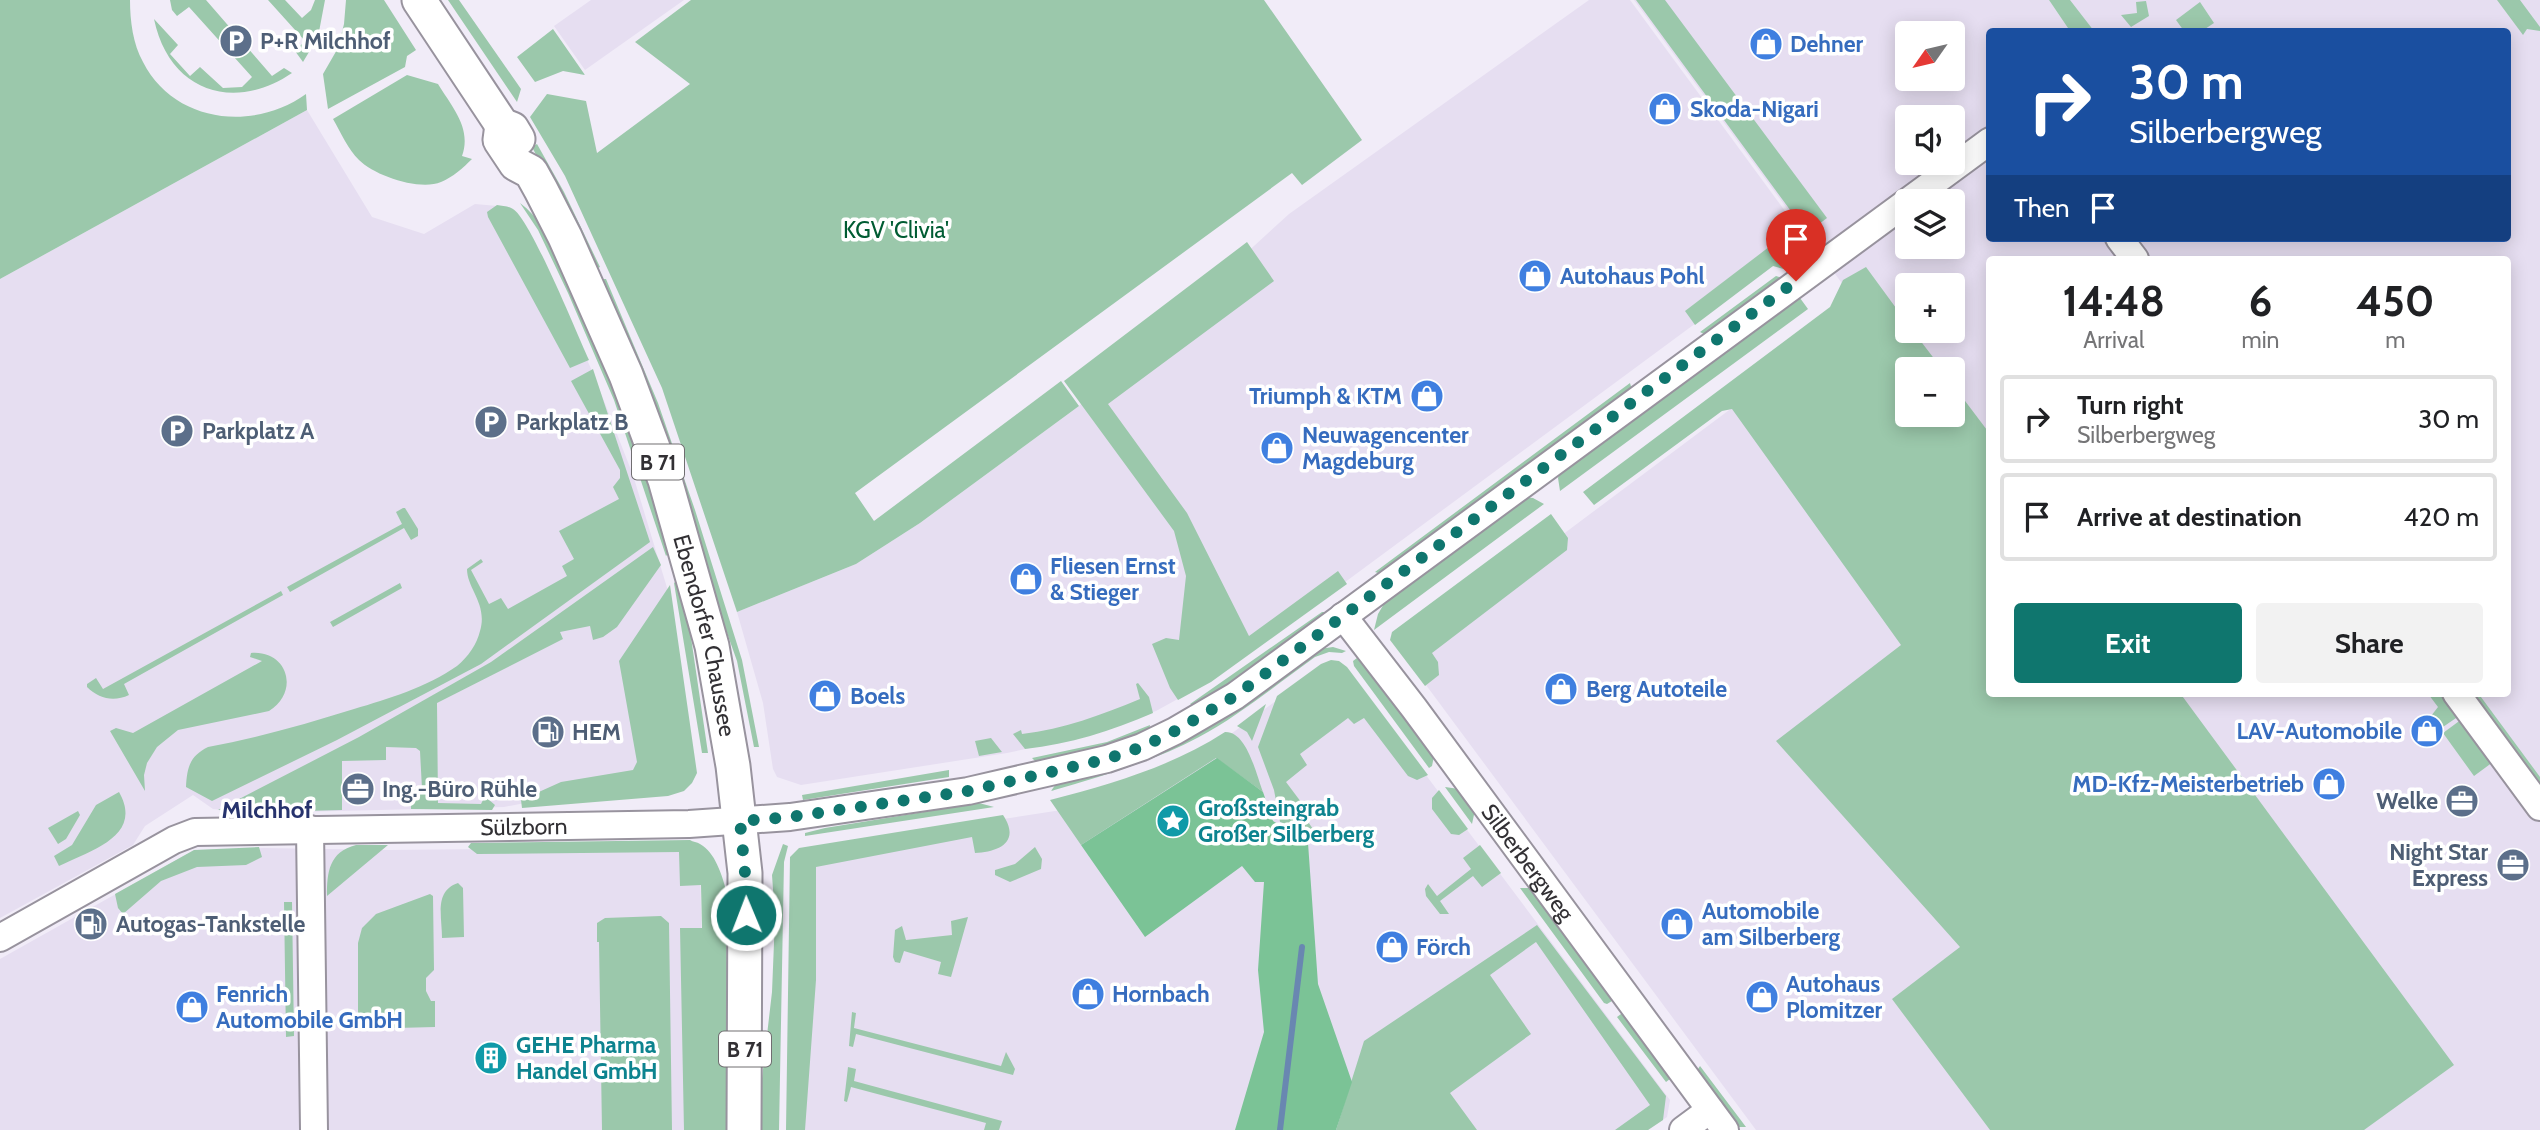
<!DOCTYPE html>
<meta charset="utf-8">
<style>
:root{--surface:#fff;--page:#f2f2f2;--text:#202124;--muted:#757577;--line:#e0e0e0;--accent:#0f766e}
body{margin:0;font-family:Cabin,sans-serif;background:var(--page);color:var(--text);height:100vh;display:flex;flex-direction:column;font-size:26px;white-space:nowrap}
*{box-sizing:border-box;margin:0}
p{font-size:23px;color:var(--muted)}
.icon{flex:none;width:38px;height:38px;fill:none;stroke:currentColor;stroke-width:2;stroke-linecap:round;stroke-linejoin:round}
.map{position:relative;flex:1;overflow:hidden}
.details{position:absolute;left:1986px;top:256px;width:525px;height:441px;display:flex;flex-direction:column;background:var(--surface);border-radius:7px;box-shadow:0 4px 18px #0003}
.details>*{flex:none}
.guide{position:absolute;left:1986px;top:28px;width:525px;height:214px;border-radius:7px;box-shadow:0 4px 18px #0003;background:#1a4fa0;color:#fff;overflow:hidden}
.needle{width:46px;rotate:236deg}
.fabs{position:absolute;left:1895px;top:21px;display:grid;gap:14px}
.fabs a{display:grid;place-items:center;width:70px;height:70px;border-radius:7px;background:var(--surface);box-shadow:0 4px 18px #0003;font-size:35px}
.pin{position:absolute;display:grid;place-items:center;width:60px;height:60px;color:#fff;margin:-72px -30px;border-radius:50% 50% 50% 0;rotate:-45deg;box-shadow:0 0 7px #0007}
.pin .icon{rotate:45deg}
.me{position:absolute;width:77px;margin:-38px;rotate:359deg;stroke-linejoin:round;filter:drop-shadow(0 0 5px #0008)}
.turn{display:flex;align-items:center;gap:24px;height:147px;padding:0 28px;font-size:32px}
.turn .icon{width:91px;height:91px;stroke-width:2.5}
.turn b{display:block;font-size:49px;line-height:60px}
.then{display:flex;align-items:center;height:66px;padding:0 28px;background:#0003;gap:14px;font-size:26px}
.eta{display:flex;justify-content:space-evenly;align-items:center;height:119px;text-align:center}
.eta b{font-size:42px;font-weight:700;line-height:49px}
.action{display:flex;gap:14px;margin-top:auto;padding:14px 28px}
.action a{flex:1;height:80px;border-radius:7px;background:var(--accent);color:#fff;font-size:28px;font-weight:700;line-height:80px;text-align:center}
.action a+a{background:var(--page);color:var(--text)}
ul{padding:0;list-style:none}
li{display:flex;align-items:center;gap:21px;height:88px;margin:0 14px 10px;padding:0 14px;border:4px solid var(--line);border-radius:7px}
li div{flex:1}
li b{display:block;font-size:26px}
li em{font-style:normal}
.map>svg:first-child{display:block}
</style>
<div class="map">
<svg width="2540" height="1130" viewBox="0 0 2540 1130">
<rect width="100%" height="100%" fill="#f1ecf8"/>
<!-- built -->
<path fill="#e6def1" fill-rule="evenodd" d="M591 0H684L585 70 554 26Z
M1589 0H1630L1807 241 1268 639 1185 695 1156 711 1095 734 1007 753 801 785 777 777 773 769 763 703 737 612 856 564 920 523 1079 406 1289 214Z
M1634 0H2049L2070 31 1990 32V93L1988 95 1990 98V238H2508V32L2075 31 2051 0H2540V1130H1756L1403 654 1820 342 1852 297ZM1908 33H1953V79H1908ZM1908 117H1953V163H1908ZM1908 201H1953V247H1908ZM1990 259H2508V693H1990ZM1908 285H1953V331H1908ZM1908 369H1953V415H1908Z
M307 110 372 217 424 234 475 204 509 207 533 240 593 373 633 475 668 591 695 771 504 807 253 813 213 809 193 795 145 826 133 845 0 918V279Z
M1344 666 1670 1100 1667 1117 1648 1130H788L807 849 1068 809 1103 828 1322 667Z
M681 847 700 853 705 1130H0V959L187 854 263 848 390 850Z"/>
<!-- green -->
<path fill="#9bc8ab" d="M0 0H130C130 21 133 44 143 62 174 123 253 132 306 94L307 110 0 279Z
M170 0H206L272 76 284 68 292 73C233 113 169 91 154 19L178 45 170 54 190 76 200 67 223 88 242 87 252 77 189 7 177 16 172 10Z
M268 0H285L302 18 311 10 315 0H325L318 37 303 62 295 51 305 41Z
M346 0H384L416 50 407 56 405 67 328 109 323 74 338 48 344 24Z
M448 0H459L521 89 517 102Z
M691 0H1264L1362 140 1302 185 1292 173 855 493 874 521 1061 381 1079 406 920 523 856 564 737 612 662 388 565 176 530 117 547 94 586 101 597 153 690 84 635 42Z
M1636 0H1665L1827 218 1807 233Z
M2049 0H2070L2094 31H2070Z
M2497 0H2520L2540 27V31L2527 29 2523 35Z
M2146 1 2149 16 2131 27 2121 15 2137 13 2136 2Z
M2200 2 2214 23 2202 31H2184L2176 20Z
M553 29 585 75 563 71 535 82 517 57Z
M407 75 438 84C452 107 472 128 462 156L472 159C463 168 453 177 441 182 420 191 375 176 359 160 348 149 341 133 333 119Z
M537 144 564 192 600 267 596 269 532 147Z
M520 203C548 224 559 259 573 289 612 374 644 462 670 552L666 556 614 400 568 293 538 230Z
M497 205C502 206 509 206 513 209 531 220 577 334 589 360L570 368 488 217 487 212Z
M1790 231 1811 258 1791 271 1773 266 1695 325 1685 311Z
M1247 242 1274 281 1108 404 1187 513 1249 636 1338 571 1347 584 1211 682 1178 700 1170 688 1152 644 1166 638 1179 640 1186 576 1174 531 1064 381Z
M1866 267 1907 323 1908 331H1913L1942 369H1908V415H1953V385L1990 434V693H2180L2454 1065 2364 1130H1990L1892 999 1960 947 1776 741 1901 645 1732 409 1722 411 1594 505 1583 492 1830 307 1843 280Z
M1776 276 1783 278 1706 335 1700 332Z
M601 279H606L658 403 695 510 742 660 759 747H754L737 661Z
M1792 297 1800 298 1808 309 1560 491 1558 478 1561 470Z
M593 369 650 542 481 664 337 740 212 801 186 787C187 767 190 756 208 747 257 738 306 724 354 709 388 699 427 687 457 666 468 657 477 644 480 631 488 604 467 589 467 569L481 559 483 562 471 570 489 604 501 598 508 609 567 576 562 566 574 559 559 531 619 499 613 487 620 478V470L571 381Z
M1630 383 1632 390 1384 575 1375 572Z
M1524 497 1533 498 1544 504 1374 630 1378 614 1388 597Z
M403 508H405L418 529V536L411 540 404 528 290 592 287 587 402 524 396 512Z
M1551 514 1568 538 1567 550 1432 653 1438 662 1439 675 1425 686 1390 640 1392 632Z
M653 547 661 565 617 627 603 637 593 640 590 626 560 632 563 639 437 703 438 803 481 804 483 800 488 799 495 805 492 810 411 809V790L422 789 420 751 416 748 386 747V760L342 761V810L265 812 218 810 359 737 491 662Z
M679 579 689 624 708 753H702L674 583Z
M400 583 402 588 333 627 330 622Z
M670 585 697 773 692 783 684 791 668 796 522 808 521 800 561 782 633 770 637 762 619 661Z
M281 591 283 595 124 684 129 695C114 702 99 699 87 687V684L96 678 103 689Z
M1322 612H1332L1196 708 1190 704Z
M1333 647 1346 651 1342 653 1329 652 1315 657C1277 684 1240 715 1199 737 1152 762 1102 776 1051 791L1058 781 1319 649Z
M251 653C288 650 300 692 269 711L178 730 157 747 147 763 144 775 145 791 110 731 116 728 133 733 262 661 250 657Z
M1357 658 1434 756 1432 766 1429 768 1354 666 1353 661Z
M1331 660 1339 661 1347 667 1428 775 1417 780 1408 776 1364 718 1354 724 1348 718 1300 754 1307 765 1286 782 1301 802 1297 806 1313 829 1306 834 1280 822 1274 790 1258 747 1277 696 1321 664Z
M1138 683 1149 697 1153 713C1111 731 1070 744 1025 749L1013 734 1021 730 1022 734C1064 729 1101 715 1140 699L1136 684Z
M2432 693H2443L2459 716 2440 729 2431 716 2438 707 2429 695Z
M2468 693H2478L2540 777V791Z
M1266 704 1252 741 1247 732 1237 726Z
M2462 719 2493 762 2474 776 2443 733Z
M1150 725 1149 731 1134 738 1038 764 1032 758 1107 742Z
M1225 732C1247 731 1256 774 1263 792L1216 758 1081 845 1050 800C1111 784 1171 767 1225 732Z
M991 738 1002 752 979 756 975 741Z
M949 770V777L803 800 802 795Z
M1445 787 1459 789 1475 810 1472 824Z
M1439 790 1468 829 1459 835 1451 834 1432 809V798Z
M119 792C144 836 91 850 59 866L54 856 72 845 96 805Z
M979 803 994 807 805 836V833L825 828Z
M78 811 80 815 66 839 58 844 48 828Z
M1003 815C1021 842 999 852 975 853L972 837 816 867V980L805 1130H786L790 857 799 848Z
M690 840C693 842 697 842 700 844 715 852 722 875 726 890L729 1130H684L680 928H702L701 885 680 886 679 852 477 854 468 847 471 843Z
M783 844 788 846 784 862 779 1130H756L772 992 775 918 772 875Z
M356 845H388L327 896C327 872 329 852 356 845Z
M1480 845 1501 873 1482 887 1473 876 1440 901 1449 914H1440L1426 896 1425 889 1428 884 1437 896 1471 869 1463 858Z
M259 847 262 857 246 865 197 867 161 881 123 914 118 908 115 894 194 850Z
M1035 847 1042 859 1041 869 1010 882 995 875V870L1015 864Z
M458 883 463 888 464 937 442 938C442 916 434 891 458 883Z
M1520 888H1534L1611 991 1612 1001 1607 1004 1604 1003Z
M430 894 433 896 434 970 426 978V991L431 1001H435V1027L358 1029V943L362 928 376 914Z
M284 902H292L294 1036 286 1037Z
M661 916 669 923 672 1130H602L599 942H597V923L605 918Z
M968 917 951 977 938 974 941 962 904 951 900 963 895 962 893 957 895 930 902 926 906 940 952 935 951 921Z
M1537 925 1666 1096 1663 1120 1648 1130H1615L1650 1105 1536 942 1490 975 1531 1034 1450 1093 1477 1130H1336L1364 1041Z
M1625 1011 1674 1076 1666 1082 1617 1017Z
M852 1012 856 1013 854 1028 1001 1066 1006 1052 1015 1069 1013 1075 856 1034 853 1047 849 1046Z
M1700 1066 1746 1127H1737L1696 1072Z
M848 1067 856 1069 854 1081 1002 1121 999 1130H984L986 1123 851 1087 847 1102 844 1101Z"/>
<!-- forest -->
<path fill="#7bc396" d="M1217 758 1263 792 1273 821 1308 843 1318 984 1352 1082 1336 1130H1235L1264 1032 1258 970 1264 882H1255L1242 866 1145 937 1081 845Z"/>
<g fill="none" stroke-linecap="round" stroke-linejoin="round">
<!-- stream -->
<path stroke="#6987b1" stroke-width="6" d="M1280 1130 1302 947"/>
<defs>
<g id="minor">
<path d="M2119 238 2135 259"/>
<path id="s1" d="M1343 616 1414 708 1725 1130"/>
<path d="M2456 693 2540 807"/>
<path d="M310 829 314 1130"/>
<path id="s2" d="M0 938 174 840 195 832 689 824 790 817 968 791 1107 759 1142 747 1175 731 1235 696 1990 141"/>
<path d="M1683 1130 1710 1110"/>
</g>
<g id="major">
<path d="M419 0 502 125 512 129 518 139"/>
<path id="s3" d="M502 125 500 140 516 164 531 172 541 190 565 237 626 375 665 480 712 646 733 766 745 873 744 1130"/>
</g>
</defs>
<!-- minor casing -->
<use href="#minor" stroke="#98939e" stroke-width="30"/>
<!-- major casing -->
<use href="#major" stroke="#98939e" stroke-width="37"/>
<!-- minor -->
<use href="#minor" stroke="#fff" stroke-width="26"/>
<!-- major -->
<use href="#major" stroke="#fff" stroke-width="33"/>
</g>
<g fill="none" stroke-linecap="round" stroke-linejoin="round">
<!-- route -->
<path stroke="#0f766e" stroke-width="12" stroke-dasharray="0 21.6" d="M746 915 745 873 740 821 790 817 968 791 1107 759 1142 747 1175 731 1235 696 1796 281"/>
</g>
<!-- icons -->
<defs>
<symbol id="parking-disc" viewBox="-11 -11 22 22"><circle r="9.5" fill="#5c6f8a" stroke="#fff"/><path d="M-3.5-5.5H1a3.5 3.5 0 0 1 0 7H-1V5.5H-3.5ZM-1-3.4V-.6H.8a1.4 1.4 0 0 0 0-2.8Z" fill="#fff"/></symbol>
<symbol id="shop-disc" viewBox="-11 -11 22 22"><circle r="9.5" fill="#3f7fe0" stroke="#fff"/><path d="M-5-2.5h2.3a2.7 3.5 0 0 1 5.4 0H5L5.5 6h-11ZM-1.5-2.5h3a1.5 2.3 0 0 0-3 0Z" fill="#fff"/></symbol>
<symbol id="fuel-disc" viewBox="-11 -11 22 22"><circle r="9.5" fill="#5c6f8a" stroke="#fff"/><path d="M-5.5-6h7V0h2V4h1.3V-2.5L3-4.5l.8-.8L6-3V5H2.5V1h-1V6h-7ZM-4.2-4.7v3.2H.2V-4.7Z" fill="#fff"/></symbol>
<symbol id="office-disc" viewBox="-11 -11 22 22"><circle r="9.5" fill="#5c6f8a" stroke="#fff"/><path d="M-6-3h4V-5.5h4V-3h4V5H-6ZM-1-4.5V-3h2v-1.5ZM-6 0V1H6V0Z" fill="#fff"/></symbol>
<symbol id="sight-disc" viewBox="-11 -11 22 22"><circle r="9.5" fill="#0f9aa8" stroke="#fff"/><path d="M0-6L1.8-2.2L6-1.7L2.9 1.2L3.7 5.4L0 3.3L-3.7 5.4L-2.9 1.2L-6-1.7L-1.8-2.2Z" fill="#fff"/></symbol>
<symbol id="building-disc" viewBox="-11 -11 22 22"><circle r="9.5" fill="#0f9aa8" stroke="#fff"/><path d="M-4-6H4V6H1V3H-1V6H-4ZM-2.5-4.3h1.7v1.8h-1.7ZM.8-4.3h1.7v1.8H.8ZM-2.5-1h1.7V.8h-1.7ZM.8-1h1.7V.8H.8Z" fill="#fff"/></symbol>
</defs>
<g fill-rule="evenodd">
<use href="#parking-disc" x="217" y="22" width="38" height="38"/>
<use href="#shop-disc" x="1747" y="25" width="38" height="38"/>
<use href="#shop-disc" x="1646" y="90" width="38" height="38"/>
<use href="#shop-disc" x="1516" y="257" width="38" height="38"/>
<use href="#shop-disc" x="1408" y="377" width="38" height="38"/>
<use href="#parking-disc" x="472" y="403" width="38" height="38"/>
<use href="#parking-disc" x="158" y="412" width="38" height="38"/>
<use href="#shop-disc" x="1258" y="429" width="38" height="38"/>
<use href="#shop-disc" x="1007" y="560" width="38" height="38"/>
<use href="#shop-disc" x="1542" y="670" width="38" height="38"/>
<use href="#shop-disc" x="806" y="677" width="38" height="38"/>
<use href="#shop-disc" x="2408" y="712" width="38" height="38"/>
<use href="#fuel-disc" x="529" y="713" width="38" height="38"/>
<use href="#shop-disc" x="2310" y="765" width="38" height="38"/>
<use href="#office-disc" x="339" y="770" width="38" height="38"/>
<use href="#office-disc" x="2443" y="782" width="38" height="38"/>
<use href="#sight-disc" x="1154" y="802" width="38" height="38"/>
<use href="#office-disc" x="2494" y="846" width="38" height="38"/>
<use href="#fuel-disc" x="72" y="905" width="38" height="38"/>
<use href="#shop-disc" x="1658" y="905" width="38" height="38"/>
<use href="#shop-disc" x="1373" y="928" width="38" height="38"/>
<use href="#shop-disc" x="1069" y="975" width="38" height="38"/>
<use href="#shop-disc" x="1743" y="978" width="38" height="38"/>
<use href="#shop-disc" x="173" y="988" width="38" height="38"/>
<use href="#building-disc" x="472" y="1039" width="38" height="38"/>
</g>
<g text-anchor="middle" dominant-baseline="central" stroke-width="7" stroke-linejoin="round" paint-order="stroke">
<!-- shield labels -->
<g fill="#fff" stroke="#706e71" stroke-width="2">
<rect x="632" y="444.5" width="52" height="35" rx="5"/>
<rect x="719" y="1031.5" width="52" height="35" rx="5"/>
</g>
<g font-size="21" font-weight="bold" fill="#323034">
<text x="658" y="462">B 71</text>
<text x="745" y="1049">B 71</text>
</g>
<!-- service labels -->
<g font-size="23" font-weight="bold" fill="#4e5e75" stroke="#fff" text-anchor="start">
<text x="260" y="41">P+R Milchhof</text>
<text x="516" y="422">Parkplatz B</text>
<text x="202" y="431">Parkplatz A</text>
<text x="572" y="732">HEM</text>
<text x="382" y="789">Ing.-Büro Rühle</text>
<text x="2438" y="801" text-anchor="end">Welke</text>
<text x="2488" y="852" text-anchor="end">Night Star<tspan x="2488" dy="26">Express</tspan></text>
<text x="116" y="924">Autogas-Tankstelle</text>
</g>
<!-- shop labels -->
<g font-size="23" font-weight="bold" fill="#366cbe" stroke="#fff" text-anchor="start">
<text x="1790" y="44">Dehner</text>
<text x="1690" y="109">Skoda-Nigari</text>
<text x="1560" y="276">Autohaus Pohl</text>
<text x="1402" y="396" text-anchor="end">Triumph &amp; KTM</text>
<text x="1302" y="435">Neuwagencenter<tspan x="1302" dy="26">Magdeburg</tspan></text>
<text x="1050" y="566">Fliesen Ernst<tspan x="1050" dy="26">&amp; Stieger</tspan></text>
<text x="1586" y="689">Berg Autoteile</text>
<text x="850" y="696">Boels</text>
<text x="2402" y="731" text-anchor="end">LAV-Automobile</text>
<text x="2304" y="784" text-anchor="end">MD-Kfz-Meisterbetrieb</text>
<text x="1702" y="911">Automobile<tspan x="1702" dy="26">am Silberberg</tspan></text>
<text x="1416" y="947">Förch</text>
<text x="1786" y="984">Autohaus<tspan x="1786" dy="26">Plomitzer</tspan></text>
<text x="216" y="994">Fenrich<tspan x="216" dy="26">Automobile GmbH</tspan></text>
<text x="1112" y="994">Hornbach</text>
</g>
<!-- park labels -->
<g font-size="23" fill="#005c33" stroke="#fff">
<text x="896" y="230">KGV 'Clivia'</text>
</g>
<!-- street labels -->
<g font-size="23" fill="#323034" stroke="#fff">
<text stroke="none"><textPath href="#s3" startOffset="558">Ebendorfer Chaussee</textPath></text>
<text stroke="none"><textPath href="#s2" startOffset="551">Sülzborn</textPath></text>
<text stroke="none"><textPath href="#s1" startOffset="308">Silberbergweg</textPath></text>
</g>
<!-- culture labels -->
<g font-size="23" font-weight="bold" fill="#0d838f" stroke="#fff" text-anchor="start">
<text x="1198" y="808">Großsteingrab<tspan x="1198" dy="26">Großer Silberberg</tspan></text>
<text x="516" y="1045">GEHE Pharma<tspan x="516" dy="26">Handel GmbH</tspan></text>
</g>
<!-- neighbourhood labels -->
<g font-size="24" font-weight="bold" fill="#27336d" stroke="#fff">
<text x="267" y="809">Milchhof</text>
</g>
</g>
</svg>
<div class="fabs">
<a><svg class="needle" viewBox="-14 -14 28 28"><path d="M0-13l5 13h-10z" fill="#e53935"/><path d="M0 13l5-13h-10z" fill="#757577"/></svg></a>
<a><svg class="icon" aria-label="sound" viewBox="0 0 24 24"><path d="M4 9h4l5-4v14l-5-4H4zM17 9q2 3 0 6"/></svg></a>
<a><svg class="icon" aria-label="layers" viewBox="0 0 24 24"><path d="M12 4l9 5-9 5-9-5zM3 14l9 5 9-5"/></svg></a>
<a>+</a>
<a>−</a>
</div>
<div class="pin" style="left:1796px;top:281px;background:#d93025"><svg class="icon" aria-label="arrive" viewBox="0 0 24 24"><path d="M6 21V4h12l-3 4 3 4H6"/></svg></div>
<svg class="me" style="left:746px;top:915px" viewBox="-20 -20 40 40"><circle r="17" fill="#0f766e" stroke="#fff" stroke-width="3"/><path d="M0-11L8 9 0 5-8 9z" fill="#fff"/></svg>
<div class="guide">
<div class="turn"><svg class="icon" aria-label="right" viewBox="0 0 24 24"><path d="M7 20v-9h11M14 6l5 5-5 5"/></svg><div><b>30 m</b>Silberbergweg</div></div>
<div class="then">Then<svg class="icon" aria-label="arrive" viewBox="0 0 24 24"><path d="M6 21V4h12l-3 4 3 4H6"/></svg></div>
</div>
<section class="details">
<div class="eta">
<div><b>14:48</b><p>Arrival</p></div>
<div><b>6</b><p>min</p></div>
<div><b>450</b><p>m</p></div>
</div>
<ul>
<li><svg class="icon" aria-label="right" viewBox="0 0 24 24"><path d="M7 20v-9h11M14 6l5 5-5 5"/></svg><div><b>Turn right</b><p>Silberbergweg</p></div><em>30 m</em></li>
<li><svg class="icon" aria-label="arrive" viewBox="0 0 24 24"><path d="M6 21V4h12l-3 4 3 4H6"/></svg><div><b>Arrive at destination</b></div><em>420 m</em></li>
</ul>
<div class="action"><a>Exit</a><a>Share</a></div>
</section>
</div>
